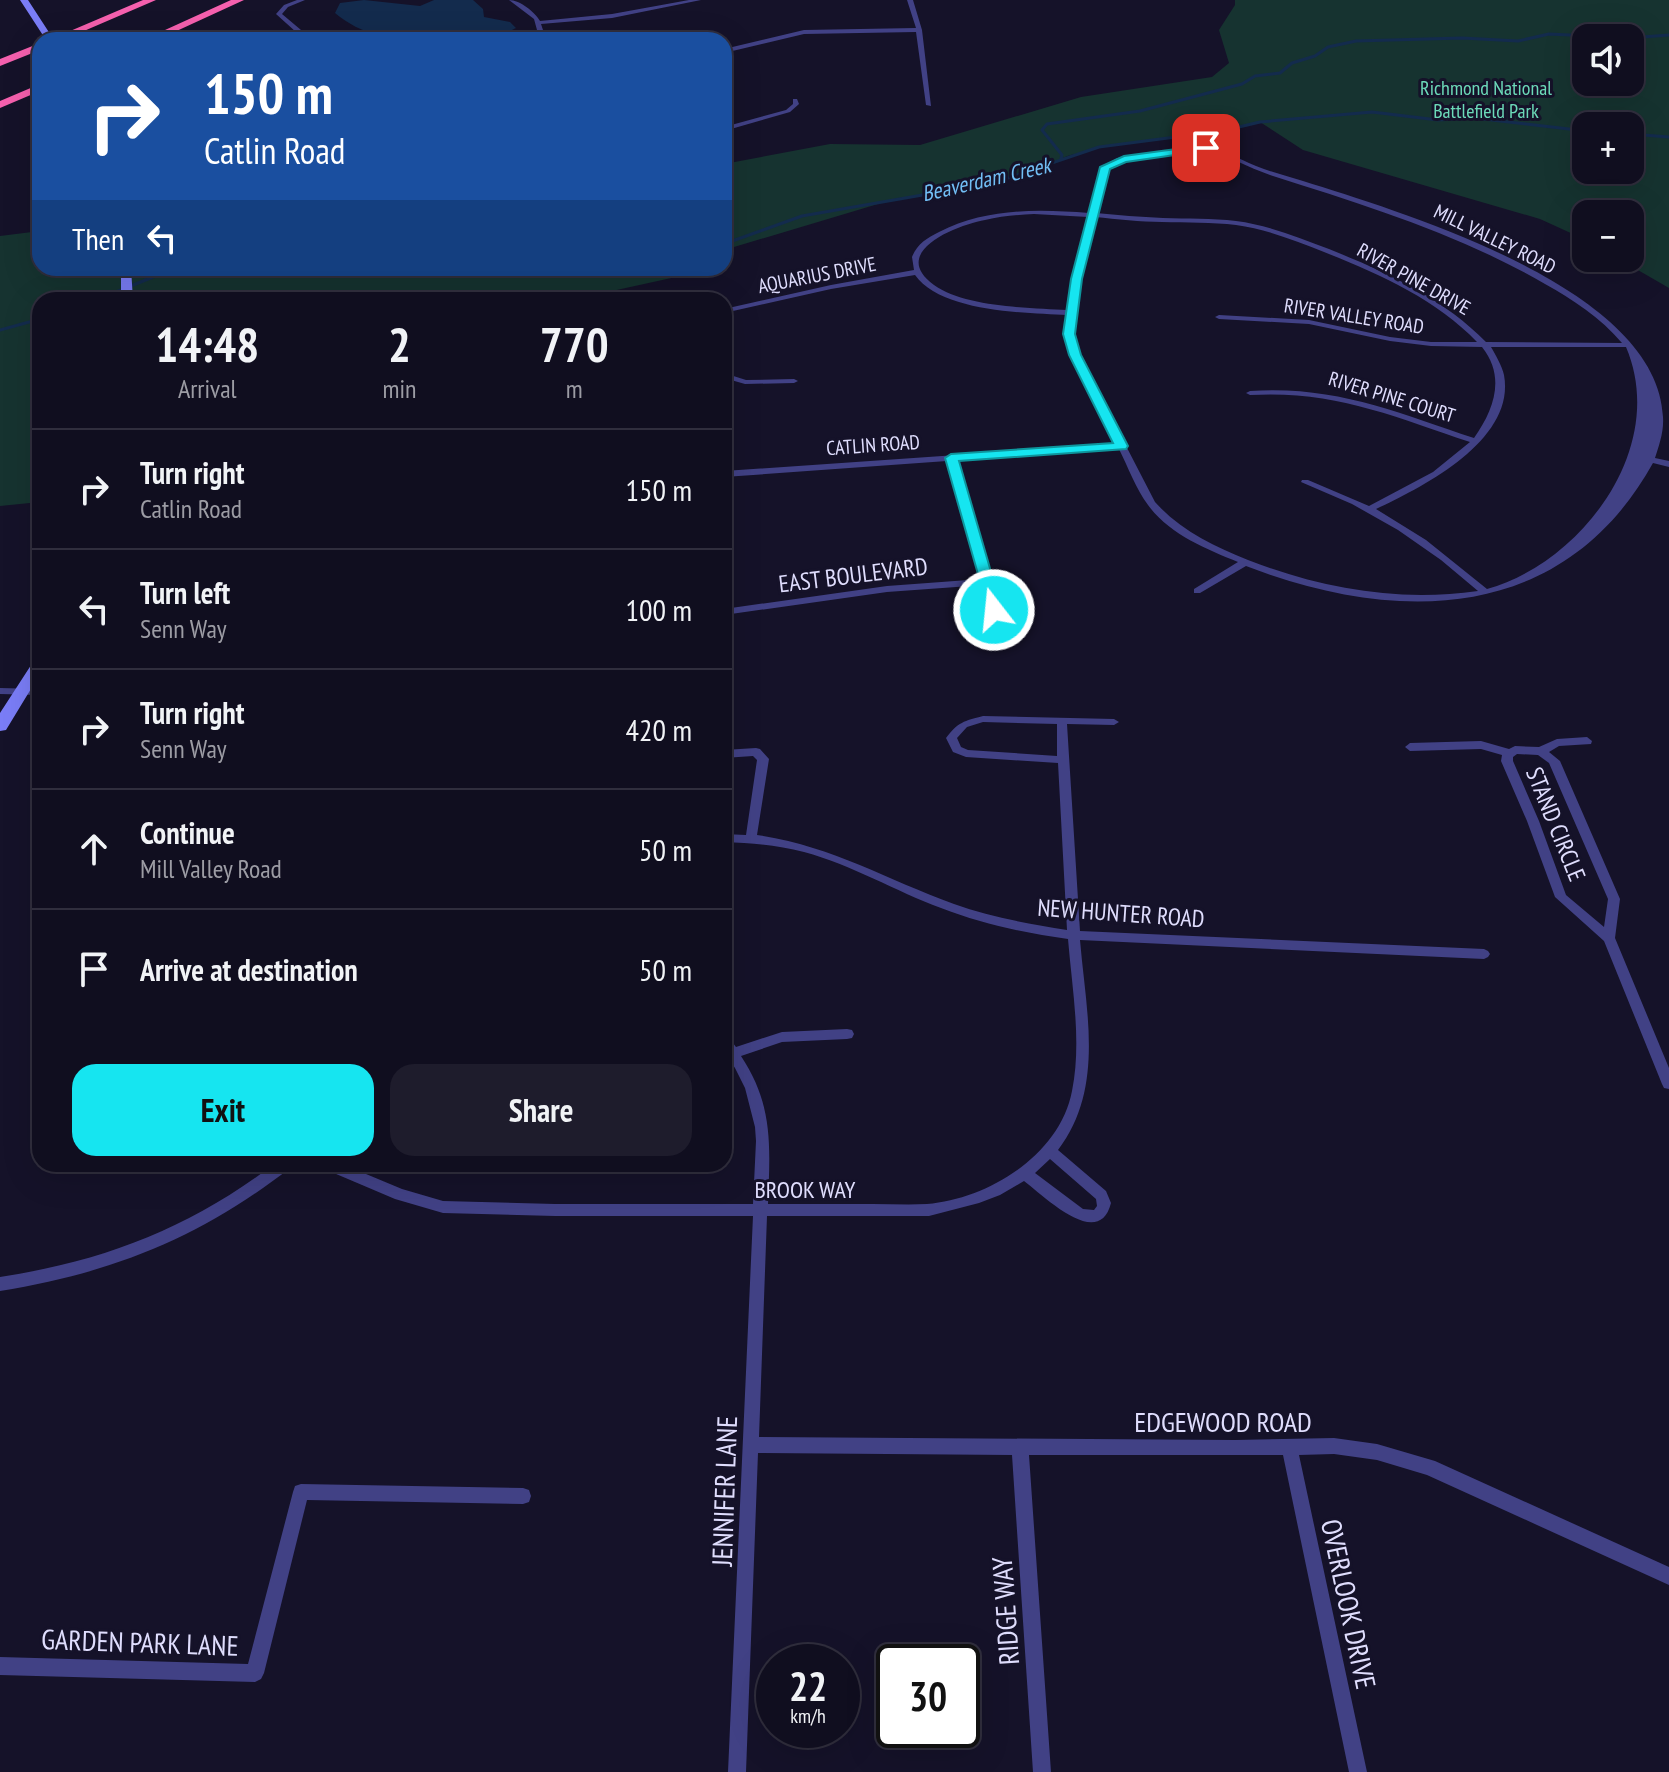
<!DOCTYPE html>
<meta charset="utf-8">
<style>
:root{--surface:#100e1f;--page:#1e1c2c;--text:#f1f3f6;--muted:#9c9ca4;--line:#302e3d;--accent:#16e5f0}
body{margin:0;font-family:"PT Sans Narrow",sans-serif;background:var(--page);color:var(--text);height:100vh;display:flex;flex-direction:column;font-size:30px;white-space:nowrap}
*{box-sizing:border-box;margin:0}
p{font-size:26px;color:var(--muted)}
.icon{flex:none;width:44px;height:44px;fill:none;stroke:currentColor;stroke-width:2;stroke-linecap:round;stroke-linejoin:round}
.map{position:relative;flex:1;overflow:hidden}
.panel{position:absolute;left:32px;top:292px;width:700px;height:880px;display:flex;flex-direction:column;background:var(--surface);border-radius:24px;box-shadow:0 8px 32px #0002,0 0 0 2px var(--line)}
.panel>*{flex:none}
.top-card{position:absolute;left:32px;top:32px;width:700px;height:244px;border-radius:24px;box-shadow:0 8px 32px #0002,0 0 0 2px var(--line);background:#1a4fa0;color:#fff;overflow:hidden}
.fabs{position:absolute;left:1572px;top:24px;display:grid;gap:16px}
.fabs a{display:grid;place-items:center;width:72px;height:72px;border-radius:16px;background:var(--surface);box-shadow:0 8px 32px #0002,0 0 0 2px var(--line);font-size:40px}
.speed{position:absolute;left:756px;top:1644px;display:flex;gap:16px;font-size:40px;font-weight:700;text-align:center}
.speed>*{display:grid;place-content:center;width:104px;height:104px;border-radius:50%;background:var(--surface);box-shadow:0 8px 32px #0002,0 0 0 2px var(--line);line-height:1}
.speed small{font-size:20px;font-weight:400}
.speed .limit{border:4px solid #111;border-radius:12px;background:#fff;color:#111}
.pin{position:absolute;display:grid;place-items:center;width:68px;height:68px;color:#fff;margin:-34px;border-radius:16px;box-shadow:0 4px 12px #0006}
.me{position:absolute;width:88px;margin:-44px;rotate:344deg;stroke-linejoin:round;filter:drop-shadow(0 0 6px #0008)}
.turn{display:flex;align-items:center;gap:28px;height:168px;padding:0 40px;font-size:36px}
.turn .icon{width:104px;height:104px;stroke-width:2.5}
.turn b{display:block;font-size:56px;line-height:68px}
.then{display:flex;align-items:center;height:76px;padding:0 40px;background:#0003;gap:16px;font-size:30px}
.eta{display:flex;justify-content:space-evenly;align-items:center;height:136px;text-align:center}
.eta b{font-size:48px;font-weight:700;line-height:56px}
.button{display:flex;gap:16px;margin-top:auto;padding:16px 40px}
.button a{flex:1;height:92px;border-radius:24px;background:var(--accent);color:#111;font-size:32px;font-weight:700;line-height:92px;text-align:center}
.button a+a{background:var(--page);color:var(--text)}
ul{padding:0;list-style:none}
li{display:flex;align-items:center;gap:24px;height:120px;padding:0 40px;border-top:2px solid var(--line)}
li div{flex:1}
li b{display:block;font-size:30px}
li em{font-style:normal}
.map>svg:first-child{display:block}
</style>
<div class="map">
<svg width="1669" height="1772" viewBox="0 0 1669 1772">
<rect width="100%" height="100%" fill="#151229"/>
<!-- green -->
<path fill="#163330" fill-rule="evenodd" d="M1235 0H1669V288L1617 258H1630V214H1586V240L1540 219 1303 150 1260 122 1222 131 1099 147C1085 155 1073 152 1063 158 1037 172 980 188 949 185L947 187 951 189 936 195 898 198 724 250V164L830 144 920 145 1081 97 1212 77 1229 63 1219 30 1235 5ZM1586 38H1630V82H1586ZM1586 126H1630V170H1586Z
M40 231V268H717L571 300H40V502L0 506V236Z"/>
<!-- water -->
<path fill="#132b4d" d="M364 0 420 6 434 0H473L483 9 484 17 510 22 516 28C495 40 404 40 379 35 363 32 347 23 335 13L340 3Z"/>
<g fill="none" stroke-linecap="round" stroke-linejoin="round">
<!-- stream -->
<path stroke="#132b4d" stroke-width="3" d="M1630 134 1669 137
M1061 158 1062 155 1042 130 1047 124 1140 111 1242 84 1255 76 1280 73 1292 63 1315 56 1328 47 1356 41 1462 38 1518 41 1549 34 1629 38 1669 35
M724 244 802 216 934 193 951 189 946 187 949 185 1008 178 1099 147 1222 131 1260 122 1372 112 1438 120 1474 118 1586 131
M96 300 163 273 201 276 223 268
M0 330 40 319"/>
<!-- minor -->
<path fill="#414185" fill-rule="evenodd" d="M297 0H305L288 7 282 14 301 30 304 40H298L296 32 276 14 284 5Z
M509 0C520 0 535 12 540 21L612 14 689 0H701L612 18 541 24 543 30 538 40H532L537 30 534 19Z
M907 0H913L922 30 931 106 926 105 916 32 804 34 724 53V49L804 30 916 28Z
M793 99H797L799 104 790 112 724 131V127L786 110 793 104Z
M1199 145C1220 148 1237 158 1256 166 1271 172 1287 176 1303 181 1404 213 1658 288 1663 417 1664 432 1659 445 1655 458L1669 461V467L1653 463C1564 623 1399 625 1246 566L1200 593H1194V589L1238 562C1206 549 1169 534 1148 505 1136 489 1128 467 1119 449L956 460 1004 619 1003 621 999 622 994 619 984 585 887 592 724 615V609L887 586 982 579 947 461 724 477V471L1116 444 1071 355 1067 337V315C1025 313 941 312 915 275L831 289 724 313V309L831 285 914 270 912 257C917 244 927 238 939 232 986 208 1037 209 1089 213L1103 166 1117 158ZM1199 149C1225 153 1248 168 1273 176 1367 206 1459 234 1545 284 1572 299 1601 318 1622 343L1486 342C1443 298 1386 272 1329 249 1300 238 1268 225 1236 221 1212 218 1187 219 1163 218 1140 217 1118 215 1096 213L1108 168 1119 162ZM1034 214 1088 217 1075 263 1067 310C1030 308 964 307 934 285 888 252 957 225 985 220 1001 216 1018 215 1034 214ZM1095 217C1117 219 1140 222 1162 222 1187 223 1212 222 1236 225 1266 229 1296 241 1324 252 1379 274 1436 299 1477 342H1431L1390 337 1309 320 1219 315 1215 317 1219 319 1309 324 1390 341 1431 346 1482 347C1506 377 1494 410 1474 438 1396 412 1334 385 1250 391L1246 393 1250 395C1333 390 1393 416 1470 442L1433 472 1369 506 1308 480H1302L1301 482 1352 504 1398 530 1441 560 1478 591C1398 602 1323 589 1248 560 1213 546 1180 530 1155 502L1079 355C1068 309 1082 262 1095 217ZM1491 347H1626C1669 448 1581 563 1487 589L1426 540 1376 509C1423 487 1516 440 1504 375 1502 366 1495 354 1491 347Z
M724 373 746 380 794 379 798 381 794 383 745 384 724 378Z
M0 688 40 689V695L0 694Z
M983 716 1114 719 1119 722 1114 725 1067 724 1080 931 1484 949 1488 951 1490 954 1488 957 1484 959 1080 940C1086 1012 1105 1088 1058 1150L1106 1191 1111 1203C1099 1251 1044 1196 1024 1181L1000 1195 979 1203 929 1216H767L759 1437 1235 1440 1334 1438 1377 1444 1435 1461 1669 1567V1585L1427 1475 1377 1460 1334 1454 1299 1455 1367 1772H1349L1283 1455H1029L1051 1772H1033L1012 1455 758 1453 746 1772H728L753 1216H555L443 1213 395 1199 322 1168 320 1164H342L402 1189 443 1201 555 1204H753L756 1141 755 1127 745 1088 735 1068 724 1052V1037L729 1038 736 1047 782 1032 847 1029 852 1030 854 1034 852 1038 847 1039 782 1042 741 1056C774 1106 770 1147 768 1204 802 1204 837 1204 872 1204 890 1204 909 1205 927 1204 988 1199 1060 1155 1072 1091 1082 1041 1072 989 1068 939 1025 933 982 924 941 908 895 891 852 865 804 852 777 845 751 843 724 842V834L746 835 757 760 753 756 724 758V750L756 748 760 749 769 759 757 835C832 846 885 879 954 904 990 917 1029 924 1067 930L1058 763 966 757 953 752 946 738C958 722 964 721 983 716ZM983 722 1057 724V756L968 750 961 747 957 738 967 727ZM1050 1159 1096 1199 1097 1206 1094 1210 1083 1209 1035 1173Z
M1587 737 1592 741 1591 744 1559 746 1549 752 1560 761 1620 899 1615 938 1669 1068V1089L1664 1088 1662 1084 1604 941 1555 897 1527 821 1501 761 1502 755 1481 749 1410 751 1405 747 1410 743 1481 741 1509 749 1515 746 1539 747 1557 739ZM1517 754 1538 755 1549 763 1608 899 1604 927 1566 895 1539 821 1513 761V757Z
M274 1164H292L290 1168C200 1238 112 1273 0 1291V1277C104 1261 190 1228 274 1164Z
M301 1484 523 1488 529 1490 531 1496 529 1502 523 1504 307 1500 264 1673 261 1679 255 1682 0 1675V1657L248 1664 293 1492 295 1486Z"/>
<!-- secondary -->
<path fill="#7a7df6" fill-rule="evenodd" d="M20 0H28L54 40H46Z
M121 268H131L133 300H121Z
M40 657V674L6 730 0 731V713L35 659Z"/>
<!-- motorway -->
<path fill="#f560ae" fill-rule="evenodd" d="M143 0H156L63 40H49Z
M231 0H244L157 40H143Z
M40 43V50L0 66V59Z
M40 84V91L0 108V101Z"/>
</g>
<!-- route -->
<path fill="#16e5f0" stroke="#0e959c" stroke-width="2" d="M1206 145 1210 150 1126 162 1110 169 1082 279 1075 334 1081 355 1128 446 1126 449 959 461 1002 610 994 614 989 613 945 458 951 454 1113 443 1069 355 1063 334 1071 279 1100 167 1124 156Z"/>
<g text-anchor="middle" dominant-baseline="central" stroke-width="6" stroke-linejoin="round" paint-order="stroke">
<!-- far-park labels -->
<g font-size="20" fill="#6cdab9" stroke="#151229">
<text x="1486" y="88">Richmond National<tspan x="1486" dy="23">Battlefield Park</tspan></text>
</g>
<!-- far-street labels -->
<g font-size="20" fill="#dfddfd" stroke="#151229">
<text transform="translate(1495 239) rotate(26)">MILL VALLEY ROAD</text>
<text transform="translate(817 275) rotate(-11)">AQUARIUS DRIVE</text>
<text transform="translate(1414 279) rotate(29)">RIVER PINE DRIVE</text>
<text transform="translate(1354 316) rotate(9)">RIVER VALLEY ROAD</text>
<text transform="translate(1392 397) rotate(17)">RIVER PINE COURT</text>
<text transform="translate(873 445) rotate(-4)">CATLIN ROAD</text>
</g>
<!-- far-water labels -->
<g font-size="22" font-style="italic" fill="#72bff6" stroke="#151229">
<text transform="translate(986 179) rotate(-13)">Beaverdam Creek</text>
</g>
<!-- street labels -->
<g font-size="24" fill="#dfddfd" stroke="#151229">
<text transform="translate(853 575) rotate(-7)">EAST BOULEVARD</text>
<text transform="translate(1556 824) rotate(68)">STAND CIRCLE</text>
<text transform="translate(1121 913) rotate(4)">NEW HUNTER ROAD</text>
<text x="805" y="1189">BROOK WAY</text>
</g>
<!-- near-street labels -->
<g font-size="28" fill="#dfddfd" stroke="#151229">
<text x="1223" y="1421">EDGEWOOD ROAD</text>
<text transform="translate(724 1491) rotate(-88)">JENNIFER LANE</text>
<text transform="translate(1349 1604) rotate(78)">OVERLOOK DRIVE</text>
<text transform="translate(1005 1611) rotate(-94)">RIDGE WAY</text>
<text transform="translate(140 1642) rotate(2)">GARDEN PARK LANE</text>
</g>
</g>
</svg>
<div class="fabs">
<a><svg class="icon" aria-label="sound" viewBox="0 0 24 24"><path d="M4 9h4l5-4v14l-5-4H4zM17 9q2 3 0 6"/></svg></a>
<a>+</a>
<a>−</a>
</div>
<div class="speed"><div>22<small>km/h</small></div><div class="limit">30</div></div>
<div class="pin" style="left:1206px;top:148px;background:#d93025"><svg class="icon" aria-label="arrive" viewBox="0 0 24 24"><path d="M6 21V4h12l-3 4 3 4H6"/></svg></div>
<svg class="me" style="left:994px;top:610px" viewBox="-20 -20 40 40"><circle r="17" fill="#16e5f0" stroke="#fff" stroke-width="3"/><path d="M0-11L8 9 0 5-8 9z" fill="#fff"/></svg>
<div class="top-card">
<div class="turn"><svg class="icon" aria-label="right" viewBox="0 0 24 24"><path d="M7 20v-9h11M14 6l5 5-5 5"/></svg><div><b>150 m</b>Catlin Road</div></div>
<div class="then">Then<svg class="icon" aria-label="left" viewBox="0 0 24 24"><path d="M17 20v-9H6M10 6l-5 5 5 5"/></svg></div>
</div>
<section class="panel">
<div class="eta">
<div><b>14:48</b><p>Arrival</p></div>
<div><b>2</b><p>min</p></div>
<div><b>770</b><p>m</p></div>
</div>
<ul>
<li><svg class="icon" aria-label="right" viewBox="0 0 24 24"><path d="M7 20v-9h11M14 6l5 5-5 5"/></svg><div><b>Turn right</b><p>Catlin Road</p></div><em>150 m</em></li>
<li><svg class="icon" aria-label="left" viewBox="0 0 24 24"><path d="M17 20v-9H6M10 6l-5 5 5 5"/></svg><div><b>Turn left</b><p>Senn Way</p></div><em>100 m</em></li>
<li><svg class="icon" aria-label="right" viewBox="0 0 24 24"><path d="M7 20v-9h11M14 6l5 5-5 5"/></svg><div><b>Turn right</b><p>Senn Way</p></div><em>420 m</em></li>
<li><svg class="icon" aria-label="ahead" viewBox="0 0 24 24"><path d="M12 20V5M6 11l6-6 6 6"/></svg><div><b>Continue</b><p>Mill Valley Road</p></div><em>50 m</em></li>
<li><svg class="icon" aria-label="arrive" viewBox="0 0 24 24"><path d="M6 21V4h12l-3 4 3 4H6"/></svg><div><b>Arrive at destination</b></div><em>50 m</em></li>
</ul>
<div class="button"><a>Exit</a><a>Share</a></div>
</section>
</div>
